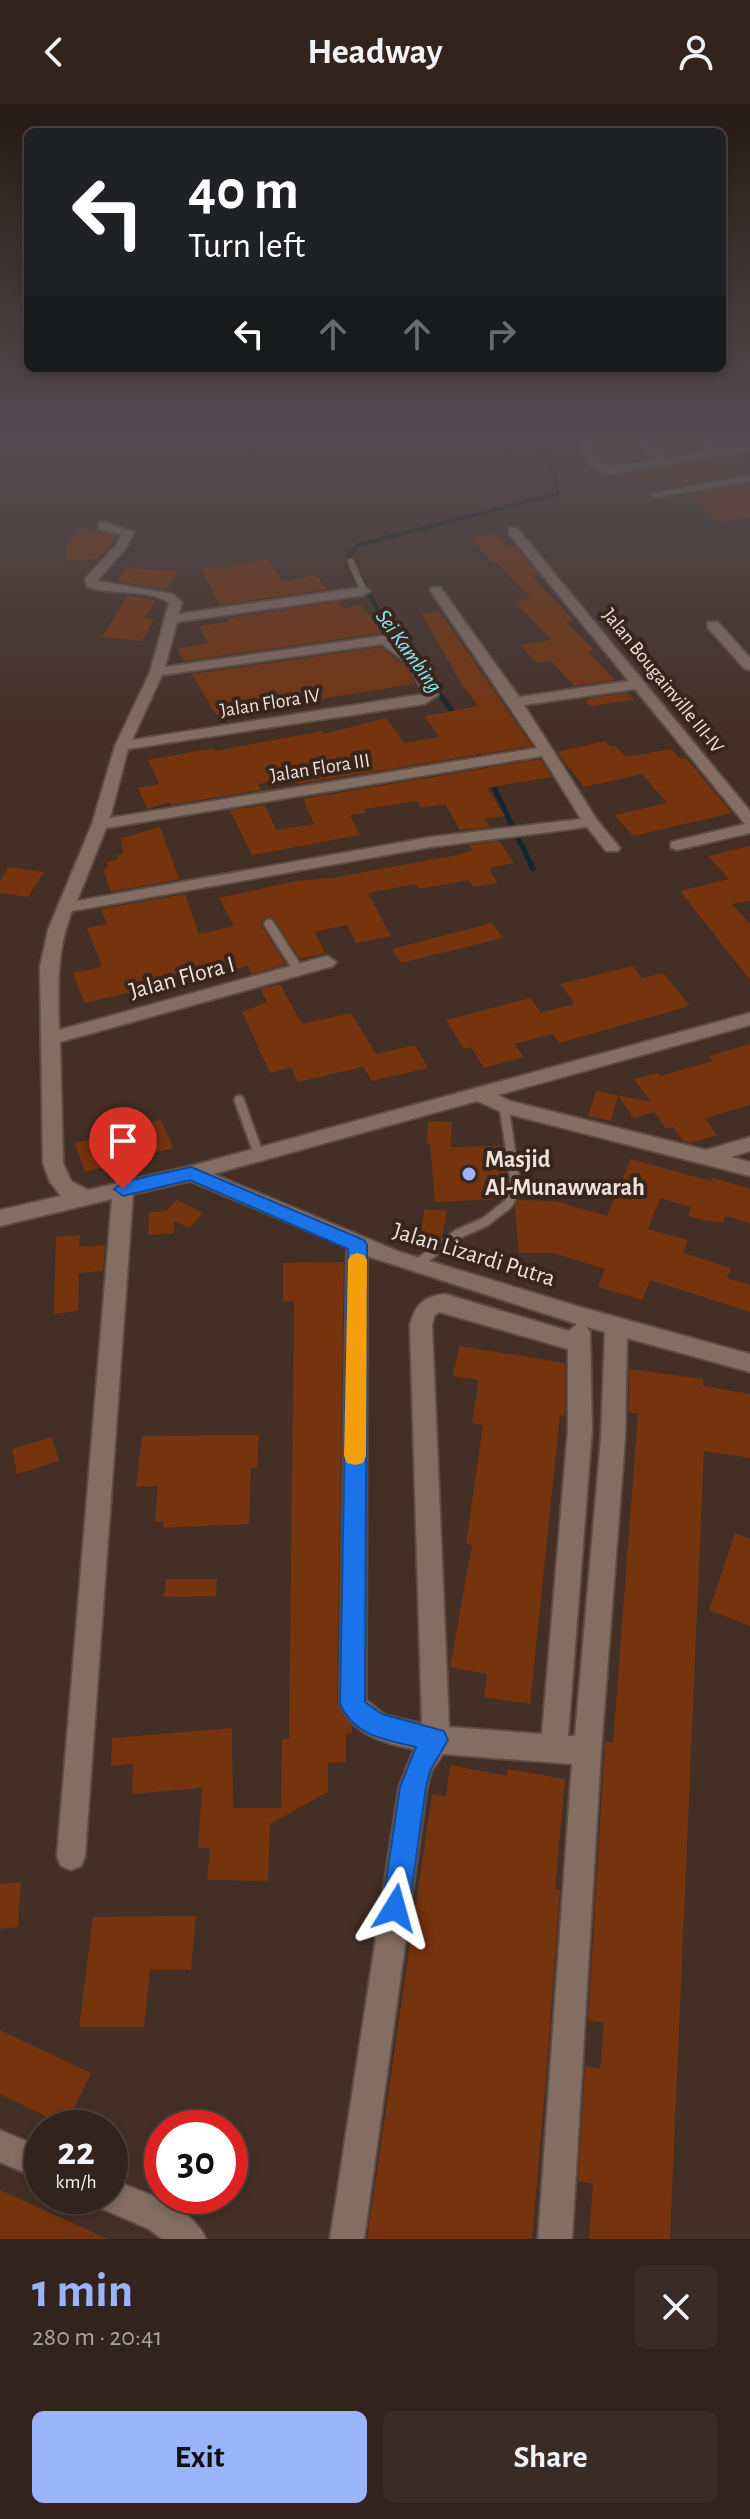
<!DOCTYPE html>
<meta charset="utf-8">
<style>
:root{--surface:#32231c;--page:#3a2b25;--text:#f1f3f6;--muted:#a8a4a3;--line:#4d403b;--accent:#9bb5fd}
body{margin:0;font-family:"Alegreya Sans",sans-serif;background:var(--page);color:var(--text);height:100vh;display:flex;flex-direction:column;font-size:30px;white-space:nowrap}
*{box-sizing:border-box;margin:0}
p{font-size:26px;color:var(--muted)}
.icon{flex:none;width:44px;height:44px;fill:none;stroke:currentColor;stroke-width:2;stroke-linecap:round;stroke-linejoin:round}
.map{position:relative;height:2135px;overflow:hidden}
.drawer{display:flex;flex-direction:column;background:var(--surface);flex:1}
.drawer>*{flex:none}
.guide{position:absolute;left:24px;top:24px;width:702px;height:244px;border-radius:12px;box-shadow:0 4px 12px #0003,0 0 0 2px var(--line);background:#202124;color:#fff;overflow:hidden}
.speed{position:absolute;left:24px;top:2006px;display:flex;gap:16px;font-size:40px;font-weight:700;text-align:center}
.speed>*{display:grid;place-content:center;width:104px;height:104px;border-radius:50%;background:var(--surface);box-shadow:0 4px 12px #0003,0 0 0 2px var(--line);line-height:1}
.speed small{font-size:20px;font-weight:400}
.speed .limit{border:12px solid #d22;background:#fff;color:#111}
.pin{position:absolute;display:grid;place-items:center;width:68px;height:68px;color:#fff;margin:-82px -34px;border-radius:50% 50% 50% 0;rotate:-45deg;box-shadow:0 0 8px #0007}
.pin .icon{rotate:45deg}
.me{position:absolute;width:88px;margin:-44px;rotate:8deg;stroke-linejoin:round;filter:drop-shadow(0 0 6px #0008)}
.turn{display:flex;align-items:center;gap:28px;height:168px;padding:0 32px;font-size:36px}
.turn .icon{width:104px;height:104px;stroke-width:2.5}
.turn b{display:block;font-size:56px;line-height:68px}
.lanes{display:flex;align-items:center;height:76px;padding:0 32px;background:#0003;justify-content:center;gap:40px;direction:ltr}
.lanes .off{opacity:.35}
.round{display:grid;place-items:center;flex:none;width:84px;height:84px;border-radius:12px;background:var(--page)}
.overview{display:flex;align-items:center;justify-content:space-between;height:136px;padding:0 32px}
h1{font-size:48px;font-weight:700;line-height:60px;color:var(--accent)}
.primary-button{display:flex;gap:16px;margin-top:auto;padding:16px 32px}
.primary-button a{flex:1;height:92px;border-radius:12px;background:var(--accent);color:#111;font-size:32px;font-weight:700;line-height:92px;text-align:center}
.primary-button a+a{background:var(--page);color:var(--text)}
header{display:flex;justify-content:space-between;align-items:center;height:104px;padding:0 32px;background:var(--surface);font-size:36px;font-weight:700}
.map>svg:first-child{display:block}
</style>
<header><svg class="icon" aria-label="back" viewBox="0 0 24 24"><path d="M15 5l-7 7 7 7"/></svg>Headway<svg class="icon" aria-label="person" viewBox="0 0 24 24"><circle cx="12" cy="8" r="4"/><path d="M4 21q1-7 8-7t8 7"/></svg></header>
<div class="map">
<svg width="750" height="2135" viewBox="0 0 750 2135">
<rect width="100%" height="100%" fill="#432f26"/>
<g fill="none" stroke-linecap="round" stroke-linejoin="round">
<!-- stream-far1 -->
<path stroke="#132629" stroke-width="4" d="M354 460 349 451 358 441 558 390 555 369 539 338 540 331
M359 470 384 518 405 545"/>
<!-- stream -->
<path stroke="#132629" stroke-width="5" d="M431 579 456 612
M476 646 533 765"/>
</g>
<!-- building -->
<path fill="#75330e" d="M591 331H627L649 354 613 359 598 344 601 343Z
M645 331H682L703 345 667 351Z
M750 350V357L740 359 750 368 679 381 668 371 634 377 626 370Z
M750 380V413L719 418 689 390Z
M80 424 96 426 117 432 99 455 65 457 67 440Z
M495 430 509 443 515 442 538 470 531 471 574 517 566 518 594 546 588 548 615 576 574 582 551 557 536 559 521 541 551 536 516 498 531 494 496 458H492L471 434Z
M267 455 282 477 316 471 327 485 219 501 201 464H234L231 460Z
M127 463 155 466H179L168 484 162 485 117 477Z
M127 492 156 496 145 514 154 515 142 537 102 533Z
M337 498 342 505 361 501 382 529 184 557 177 545 208 539 199 522 228 518 226 514Z
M440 508 532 642 297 680 294 674 258 680 261 686 171 701 170 698 147 705 138 684 159 680 148 656 214 644 215 647 322 627 323 630 386 614 404 639 439 633 425 612 478 602 462 581 422 510Z
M381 543 406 562 415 580 216 611 192 570Z
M627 589 634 596 590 602 585 595Z
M605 637 611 643 615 642 626 653 671 645 681 655 686 654 732 709 633 732 614 711 667 699 642 670 584 683 557 648Z
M540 655 552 673 487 684 505 712 485 715 490 723 460 726 445 700 421 704 417 697 364 705 366 709 350 711 360 731 252 751 230 706 265 701 276 726 314 720 303 695Z
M160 723 179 775 111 788 103 765 108 764 106 758 119 755 117 751 123 750 121 734Z
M499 737 514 759 489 764 497 779 473 783 469 776 419 785 416 780 368 789 391 832 356 839 347 821 315 828 325 849 300 855 275 816 268 813 262 817V823L286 860 252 870 248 862 158 886 156 883 84 899 73 869 102 863 87 824 107 820 101 805 185 790 199 830 234 822 219 794 296 777 332 774 457 751 472 746 469 741Z
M750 742V799L748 797 732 800 750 820V876L680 787 729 775 708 752Z
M9 763 44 768 28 793 0 789V777Z
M492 819 503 834 401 859 392 845Z
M633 862 642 874 663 869 690 902 559 939 552 930 515 940 524 953 484 964 471 943 464 945 446 916 530 894 541 908 575 900 560 880Z
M280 880 302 920 351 909 376 950 415 941 428 964 372 977 363 963 298 978 291 964 270 969 242 908 267 898 260 885Z
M750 940V1001L705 1014 717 1031 690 1039 683 1037 673 1023 666 1025 654 1008 634 1014 618 992 611 1017 588 1012 596 987 651 998 634 975 658 969 660 972 713 957 709 952Z
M161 1016 173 1044 85 1068 75 1039Z
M428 1017 452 1018 451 1043 501 1042 507 1086 502 1095 435 1098 430 1040H427Z
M631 1055 714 1078 710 1073 750 1085V1119L725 1112 723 1119 704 1116 688 1112 691 1103 660 1094 648 1125 688 1136 683 1149 731 1164 727 1174 750 1181V1208L650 1176 642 1196 598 1183 605 1165 553 1149H519L515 1102 518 1096 555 1097 607 1112Z
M177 1096 203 1109 189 1124 174 1117V1129L148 1131 149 1108 166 1107Z
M424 1105 447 1107 442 1133 421 1131Z
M80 1131 79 1143 105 1141 103 1167 79 1169 78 1207 54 1210 56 1133Z
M344 1158 337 1600 352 1623V1629L346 1630V1658L328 1659V1688L270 1720 268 1777 207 1776 210 1744H198L202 1684 132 1690 133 1660 111 1662 112 1634 232 1624 233 1704H281L282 1635H289L294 1197H283V1159Z
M459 1242 565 1259V1312L560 1311 530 1600 484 1593 487 1570 450 1563 472 1441 466 1440 483 1321 472 1319 479 1276 453 1272Z
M629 1265 703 1275V1282L750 1290V1354L704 1347 670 2135H589L593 2080 578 2077 585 1962 600 1965 604 1919 588 1916 605 1637 613 1639 638 1310 629 1308Z
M259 1331 257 1364H251L249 1420 163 1424 164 1417 155 1418 158 1382 136 1383 142 1332Z
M52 1333 59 1357 17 1370 12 1345Z
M735 1429 750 1435V1522L709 1506Z
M166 1475H217L216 1492 164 1493Z
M450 1661 507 1672 508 1665 565 1675 555 1785 560 1786 547 1963 532 2135H367L432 1690 446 1693Z
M21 1778 18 1823 0 1825V1780Z
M196 1812 191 1866H150L144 1923H79L93 1813Z
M0 1926 91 1969 66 2022 0 1990Z
M0 2086 66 2116 108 2135H0Z"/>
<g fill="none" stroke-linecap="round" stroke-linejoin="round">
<defs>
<path id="lane-far1" d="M351 458 364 487"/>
<path id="lane" d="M269 820 299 867
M239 996 259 1051
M417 1160 458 1130 485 1118 508 1100 516 1085 504 1002"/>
<path id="street" d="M578 331H588L594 351 608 363 655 356 630 331H641L666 354 709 347 692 331H703L720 346 750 341V347L607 370C589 364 578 350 578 331Z
M750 371V377L656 393 650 390Z
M103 418 134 428 126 444 97 477 173 490 182 498 179 510 364 483 370 487 364 491 177 518 165 563 383 532C411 540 429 564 438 591L424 600 128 645 110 714 537 644 430 486 432 483H440L519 593 629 577 509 430V424H517L750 707V729L677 746 671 744V738L745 720 635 585 524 601 597 716 620 744 618 747H606L587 723 431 743 72 807C56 847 58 885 59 926L327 852 336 858 333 862 60 938 63 1059 71 1077 88 1086 191 1062 750 909V921L498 991 510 997 706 1046 750 1033V1047L731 1053 750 1058V1072L504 1009 477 997 213 1070 400 1148 580 1203 750 1250V1268L627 1234 625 1334 601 1647 572 2135H538L572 1660 443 1650 431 1668 427 1683 364 2135H330L399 1683 414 1645C384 1639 353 1631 340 1600L347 1143 190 1077 133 1090 85 1752 81 1762 71 1766 61 1762 57 1752 112 1095 0 1122V1106L61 1092 50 1078 43 1059 40 863 48 826 92 720 115 642 150 568 169 499C147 483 112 493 87 482L85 475 117 440 121 430 99 425V419ZM382 540 408 560 424 590 132 636 162 571ZM542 652 581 715 431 733 77 797 106 724ZM367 1152 577 1220 569 1227 445 1190C424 1192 415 1201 410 1221L422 1620 385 1611 366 1596ZM439 1208 568 1245V1325L542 1630 449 1623 432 1221 434 1212ZM587 1223 605 1228 601 1334 575 1632H568L592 1325 590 1228Z
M708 518H718L750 554V566L745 565 708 524Z
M0 2026 42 2044V2076L0 2058Z
M110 2075C142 2088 191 2101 206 2135H162L149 2125 98 2103 94 2092H110Z"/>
</defs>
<!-- lane-far1 casing -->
<use href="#lane-far1" stroke="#5c4c44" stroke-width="8"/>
<!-- lane casing -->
<use href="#lane" stroke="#5c4c44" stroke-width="13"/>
<!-- street casing -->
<use href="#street" stroke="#5c4c44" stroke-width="4"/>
<!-- lane-far1 -->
<use href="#lane-far1" stroke="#846d62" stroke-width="6"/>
<!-- lane -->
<use href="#lane" stroke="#846d62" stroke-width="9"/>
<!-- street -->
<use href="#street" fill="#846d62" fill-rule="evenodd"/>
</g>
<!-- sky -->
<linearGradient id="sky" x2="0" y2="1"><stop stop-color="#251a15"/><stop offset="0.53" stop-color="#554d52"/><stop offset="1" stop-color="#554d52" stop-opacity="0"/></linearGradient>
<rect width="750" height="630" fill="url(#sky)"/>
<!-- route -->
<path fill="#1a73e8" stroke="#114b97" stroke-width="2" d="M191 1063 364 1136 367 1141 365 1598 382 1610 444 1627 448 1636 430 1667 426 1683 409 1804 405 1813 395 1817 386 1813 382 1804 400 1683 416 1643C386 1636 354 1632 340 1600L348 1145 190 1076 123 1092 114 1085 123 1078Z"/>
<!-- slow -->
<path fill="#f59e0b" d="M357 1149 364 1151 367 1156 366 1352 363 1359 355 1361 347 1359 344 1352 348 1156 351 1151Z"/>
<!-- markers -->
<circle fill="#9bb5fd" stroke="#38251c" stroke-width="3" cx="469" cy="1070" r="8"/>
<g text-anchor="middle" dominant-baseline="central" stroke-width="8" stroke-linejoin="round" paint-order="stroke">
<!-- far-street labels -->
<g font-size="20" fill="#efe2dc" stroke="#38251c">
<text transform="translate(663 577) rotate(51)">Jalan Bougainville III-IV</text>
<text transform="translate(270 599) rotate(-9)">Jalan Flora IV</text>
<text transform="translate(320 664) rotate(-9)">Jalan Flora III</text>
</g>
<!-- far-water labels -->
<g font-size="22" font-style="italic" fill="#85eaf7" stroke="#38251c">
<text transform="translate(409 547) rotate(54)">Sei Kambing</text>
</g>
<!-- street labels -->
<g font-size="24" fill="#efe2dc" stroke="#38251c">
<text transform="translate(182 874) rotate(-15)">Jalan Flora I</text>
<text transform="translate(474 1151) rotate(17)">Jalan Lizardi Putra</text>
</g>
<!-- poi labels -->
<g font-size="24" font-weight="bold" fill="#efe2dc" stroke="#38251c" text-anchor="start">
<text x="485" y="1056">Masjid<tspan x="485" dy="28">Al-Munawwarah</tspan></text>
</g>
</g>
</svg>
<div class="speed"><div>22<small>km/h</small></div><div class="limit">30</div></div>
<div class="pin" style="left:123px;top:1085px;background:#d93025"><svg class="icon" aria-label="arrive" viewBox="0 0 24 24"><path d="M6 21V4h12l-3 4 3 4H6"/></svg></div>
<svg class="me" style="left:395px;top:1804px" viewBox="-20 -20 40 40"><path d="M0-17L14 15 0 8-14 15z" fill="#1a73e8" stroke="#fff" stroke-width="4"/></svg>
<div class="guide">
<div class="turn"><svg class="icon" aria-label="left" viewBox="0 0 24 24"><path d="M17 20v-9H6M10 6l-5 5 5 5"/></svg><div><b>40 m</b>Turn left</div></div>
<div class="lanes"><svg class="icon" aria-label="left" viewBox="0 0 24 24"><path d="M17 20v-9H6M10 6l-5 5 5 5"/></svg><svg class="icon off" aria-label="ahead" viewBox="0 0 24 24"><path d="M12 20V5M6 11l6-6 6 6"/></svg><svg class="icon off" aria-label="ahead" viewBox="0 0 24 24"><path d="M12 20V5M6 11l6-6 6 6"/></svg><svg class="icon off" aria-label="right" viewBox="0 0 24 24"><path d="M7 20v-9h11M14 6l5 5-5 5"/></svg></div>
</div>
</div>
<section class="drawer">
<div class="overview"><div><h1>1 min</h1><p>280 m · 20:41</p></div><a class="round"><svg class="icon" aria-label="close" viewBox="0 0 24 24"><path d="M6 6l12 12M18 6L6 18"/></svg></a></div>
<div class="primary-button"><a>Exit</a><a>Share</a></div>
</section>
